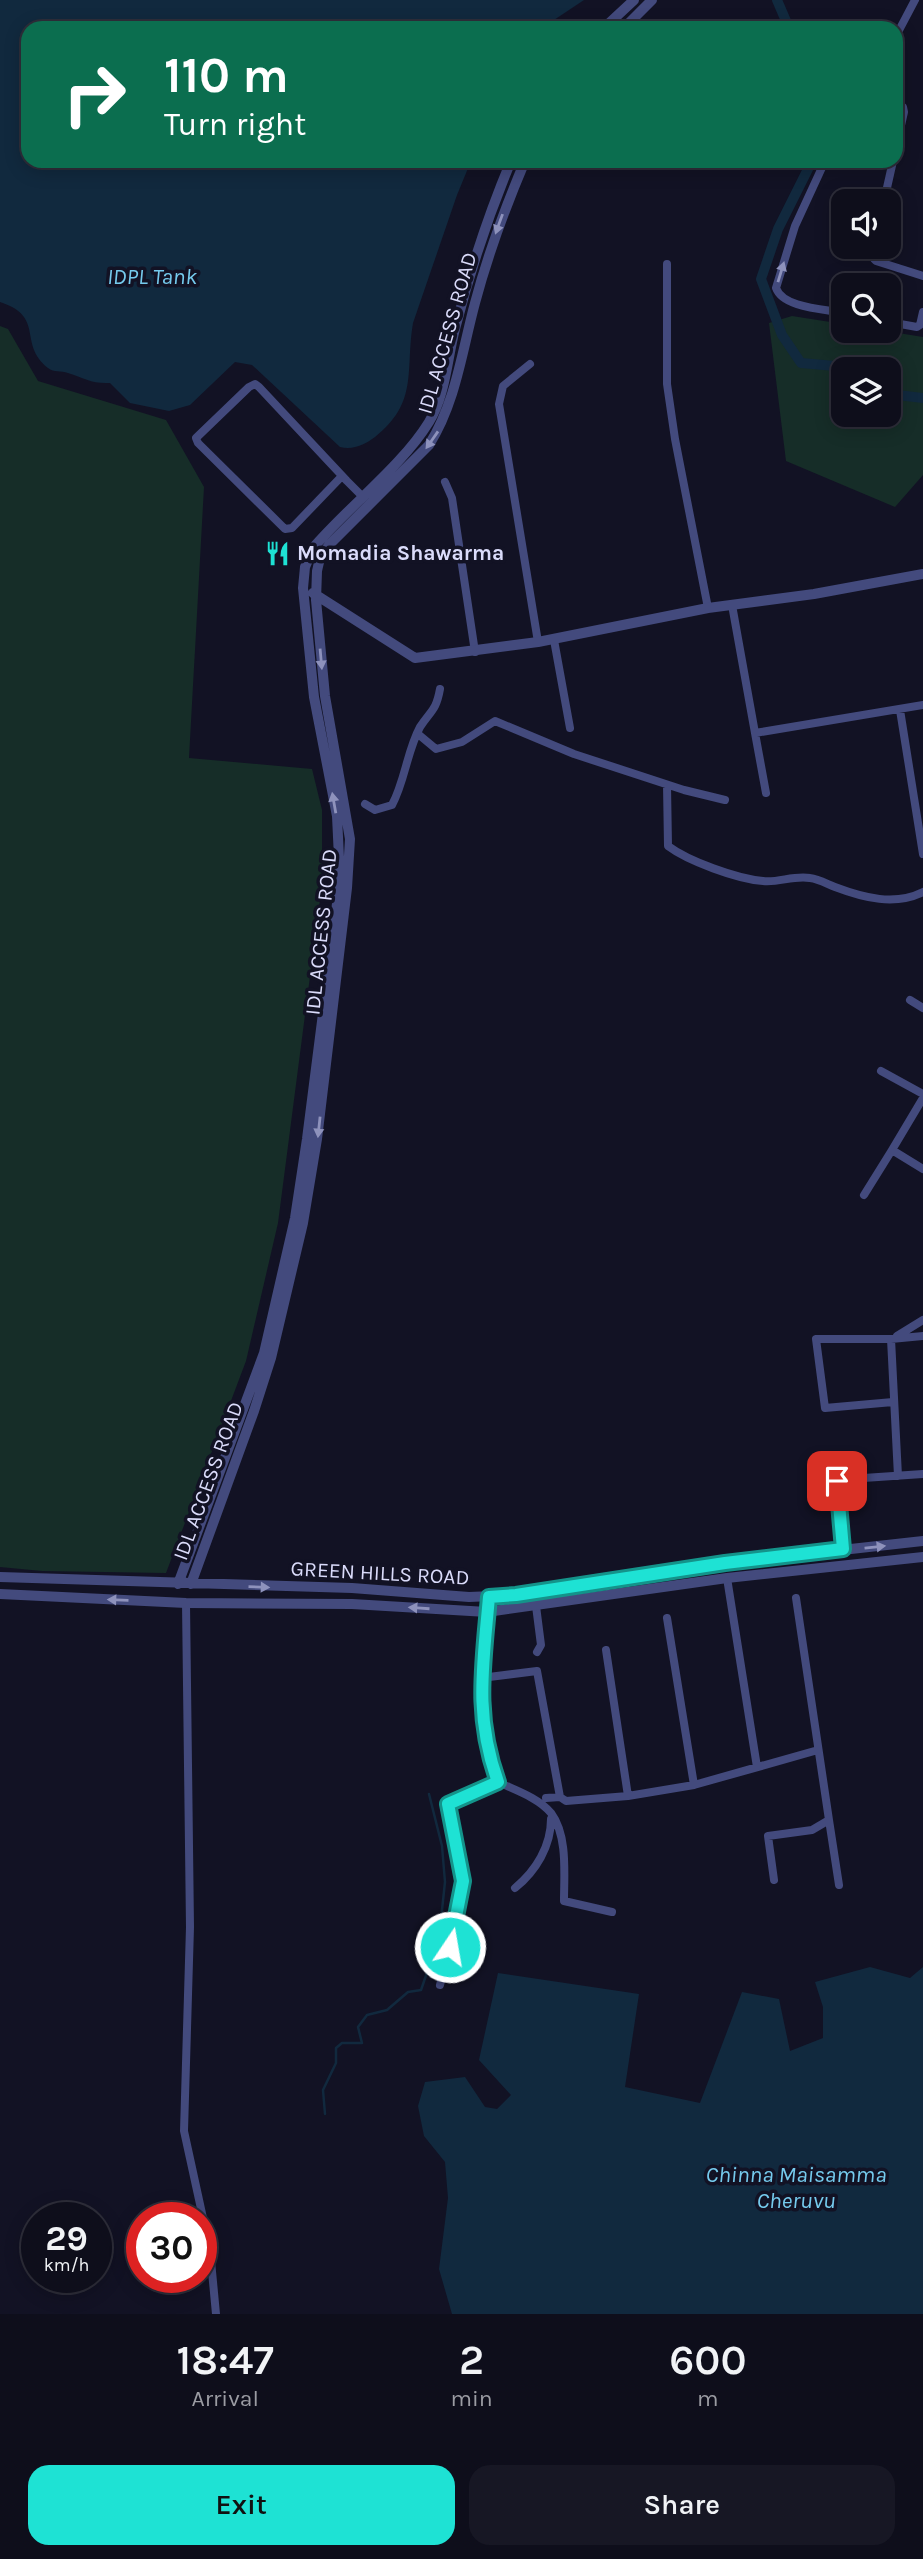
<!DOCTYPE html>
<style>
:root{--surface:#0e0e1b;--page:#171724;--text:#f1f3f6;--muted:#9b9ca3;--line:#2e2e3a;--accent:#1ee2d4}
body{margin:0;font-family:Karla,sans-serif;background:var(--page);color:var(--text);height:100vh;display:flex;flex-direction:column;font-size:26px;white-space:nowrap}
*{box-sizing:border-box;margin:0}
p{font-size:23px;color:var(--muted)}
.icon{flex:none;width:38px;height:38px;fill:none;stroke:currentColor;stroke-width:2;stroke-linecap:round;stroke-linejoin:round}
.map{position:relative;height:2314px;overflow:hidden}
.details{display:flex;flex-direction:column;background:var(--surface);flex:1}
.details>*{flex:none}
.hud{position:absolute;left:21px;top:21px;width:882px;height:147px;border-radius:21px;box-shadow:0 4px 18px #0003,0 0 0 2px var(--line);background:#0b6e4f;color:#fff;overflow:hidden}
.fabs{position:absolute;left:831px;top:189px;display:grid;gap:14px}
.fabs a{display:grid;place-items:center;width:70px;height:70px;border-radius:14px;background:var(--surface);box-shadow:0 4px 18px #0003,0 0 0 2px var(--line);font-size:35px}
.speed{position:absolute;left:21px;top:2202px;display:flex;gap:14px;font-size:35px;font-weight:700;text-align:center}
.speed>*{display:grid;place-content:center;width:91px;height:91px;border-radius:50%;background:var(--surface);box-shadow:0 4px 18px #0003,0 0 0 2px var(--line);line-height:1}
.speed small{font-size:18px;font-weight:400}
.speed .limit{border:10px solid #d22;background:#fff;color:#111}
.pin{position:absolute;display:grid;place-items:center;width:60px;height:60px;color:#fff;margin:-30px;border-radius:14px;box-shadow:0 4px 10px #0006}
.me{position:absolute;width:77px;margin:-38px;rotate:12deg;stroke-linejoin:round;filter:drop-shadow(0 0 5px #0008)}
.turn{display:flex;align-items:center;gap:24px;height:147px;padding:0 28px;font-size:32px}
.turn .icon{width:91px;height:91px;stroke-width:2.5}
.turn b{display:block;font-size:49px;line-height:60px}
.eta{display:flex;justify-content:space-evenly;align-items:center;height:119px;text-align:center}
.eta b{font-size:42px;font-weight:600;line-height:49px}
.primary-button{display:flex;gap:14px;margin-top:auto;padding:14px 28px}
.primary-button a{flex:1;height:80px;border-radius:21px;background:var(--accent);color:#111;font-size:28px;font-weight:600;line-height:80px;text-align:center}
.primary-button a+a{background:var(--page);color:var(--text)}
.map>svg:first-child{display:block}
</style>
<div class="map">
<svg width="923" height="2314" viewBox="0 0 923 2314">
<rect width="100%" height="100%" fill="#121224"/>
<!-- green -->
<path fill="#162d28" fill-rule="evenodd" d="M792 316 843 324 844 331H886L923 337V475L895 507 786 461 769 323ZM844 369H889V415H844Z
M0 326 8 329 38 381 166 420 204 487 189 758 312 769 322 810V884L278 1223 246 1361 166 1573 42 1571 0 1567Z"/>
<!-- water -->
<path fill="#11293e" d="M0 0H584L542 28H28V161H471L457 195 413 323C405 371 419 402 375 437 364 445 354 450 340 447L252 365 235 362 190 405 169 411 130 403 110 383C92 384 84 378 68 373 61 370 54 373 48 368 17 343 46 317 0 302Z
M870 1967 910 1978 923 1967V2314H452L439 2269 448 2198 445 2162 424 2136 418 2106 425 2082 465 2077 485 2107 497 2109 511 2095 479 2060 498 1973 639 1994 625 2087 700 2103 742 1992 779 1999 790 2051 823 2038V2007L815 1982Z"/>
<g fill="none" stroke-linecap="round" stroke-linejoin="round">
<!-- stream -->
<path stroke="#11293e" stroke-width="2.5" d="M325 2114 323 2090 336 2063V2048L342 2043H362L358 2027 367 2015 387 2010 408 1992 421 1990 439 1938 445 1882 442 1846 429 1794"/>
<!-- canal -->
<path stroke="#11293e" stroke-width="10" d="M777 0 789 28
M812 161 778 229 761 279 782 335 801 363 835 366 844 369
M889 394 923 398"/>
<!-- minor -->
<path stroke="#434a7d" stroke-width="8" d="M896 36 915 0
M896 104 903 107 904 112 896 147
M825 161 795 226 776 288C783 308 824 309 844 313
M884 201 893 161
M874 247V259L876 261 923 276
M667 264V384L675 439 708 608
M889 322 917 327 920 325 923 312
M530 364 503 386 499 404 538 642
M342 476 292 528 285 529 198 443 196 438 249 387 255 384 259 387 347 481 362 496
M445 482 452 498 475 652
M732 605 755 733 923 705
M554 640 570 728
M900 710 923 854
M755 733 766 793
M418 734 436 749 462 742 495 721 574 754 684 790 725 800
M667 785 668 846C688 861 737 879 763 881 778 883 794 875 810 878 819 879 827 884 835 887 864 898 895 906 923 892
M365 804 375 810 392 805C405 781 407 751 420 727 431 710 436 711 440 689
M910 1000 923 1008
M881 1071 923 1094
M923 1098 892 1150 923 1169
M864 1195 892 1150
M897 1336 923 1320
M891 1339 898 1476
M893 1402 825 1408 816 1339H891L923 1336
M819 1481 923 1474
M837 1481 843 1549
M727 1578 757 1767
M489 1597 481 1706 489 1757 498 1782C515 1790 539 1798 551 1813 568 1836 564 1874 564 1901L612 1912
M186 1603 190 1927 184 2131 210 2250 216 2314
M536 1606 541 1645 537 1652
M667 1618 694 1785
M606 1650 628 1796
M481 1678 537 1671 560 1797 566 1801 628 1796 694 1785 818 1750
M546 1798 560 1797
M829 1820 839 1885
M774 1880 768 1836 812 1830 829 1820 796 1598
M515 1888C536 1871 551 1846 551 1819
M440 1985 455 1928 463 1881 448 1804 498 1782"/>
<!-- tertiary -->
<path stroke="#434a7d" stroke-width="10" d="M604 28 634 0
M624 28 652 0
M313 593 415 658 538 642 708 608 814 594 923 574
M0 1577 352 1588 469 1597 516 1595 725 1563 923 1541
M178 1584 264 1353 295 1218 307 1139 339 888V858L337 816 314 697 303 588 305 567 313 548C348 507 402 466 429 422 446 394 447 359 455 329 470 271 488 216 511 161
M191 1584 254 1411 271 1358 303 1223 317 1139 347 888 350 839 325 696 316 600 317 571 320 558 329 545 429 445C456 402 462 351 475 303 488 254 505 208 525 161
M0 1594 186 1603 352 1604 487 1612 727 1578 923 1557"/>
</g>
<!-- one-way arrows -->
<defs><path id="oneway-solid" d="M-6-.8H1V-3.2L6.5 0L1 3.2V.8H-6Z" transform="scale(1.75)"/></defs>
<g fill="#8e92bc">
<use href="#oneway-solid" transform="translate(499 224) rotate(110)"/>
<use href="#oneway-solid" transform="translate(781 272) rotate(-73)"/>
<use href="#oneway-solid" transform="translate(432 440) rotate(125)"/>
<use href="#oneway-solid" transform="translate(321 659) rotate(85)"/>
<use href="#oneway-solid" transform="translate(334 803) rotate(-100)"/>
<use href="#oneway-solid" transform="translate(319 1127) rotate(96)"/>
<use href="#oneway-solid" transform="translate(875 1547) rotate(-6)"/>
<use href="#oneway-solid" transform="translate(259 1587) rotate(2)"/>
<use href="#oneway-solid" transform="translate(118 1600) rotate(-178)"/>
<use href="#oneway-solid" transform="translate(419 1608) rotate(-176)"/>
</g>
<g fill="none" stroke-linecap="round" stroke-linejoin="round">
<defs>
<path id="route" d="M450 1947 463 1881 448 1804 498 1782C474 1715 483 1666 489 1597L516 1595 725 1563 843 1549 837 1481"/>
</defs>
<!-- route casing -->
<use href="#route" stroke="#14938a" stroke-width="18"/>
<!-- route -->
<use href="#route" stroke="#1ee2d4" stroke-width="12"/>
</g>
<!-- icons -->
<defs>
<symbol id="restaurant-bare" viewBox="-9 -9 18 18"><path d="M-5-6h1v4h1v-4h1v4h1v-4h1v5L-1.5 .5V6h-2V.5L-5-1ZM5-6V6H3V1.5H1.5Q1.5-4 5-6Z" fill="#1ee2d4" stroke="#121224" stroke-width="2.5" paint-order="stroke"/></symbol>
</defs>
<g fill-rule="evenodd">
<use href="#restaurant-bare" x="260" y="536" width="35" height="35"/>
</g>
<g text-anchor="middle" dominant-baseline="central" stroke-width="7" stroke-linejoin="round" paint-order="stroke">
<!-- street labels -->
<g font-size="21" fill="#dadbfa" stroke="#121224">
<text transform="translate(447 333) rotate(-74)">IDL ACCESS ROAD</text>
<text transform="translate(321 932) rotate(-84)">IDL ACCESS ROAD</text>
<text transform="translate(208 1481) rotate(-70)">IDL ACCESS ROAD</text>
<text transform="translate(380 1573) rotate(3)">GREEN HILLS ROAD</text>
</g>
<!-- poi labels -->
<g font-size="21" font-weight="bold" fill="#dadbfa" stroke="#121224" text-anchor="start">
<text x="297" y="553">Momadia Shawarma</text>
</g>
<!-- water labels -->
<g font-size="23" font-style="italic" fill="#75caed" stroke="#121224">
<text x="152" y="276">IDPL Tank</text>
<text x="796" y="2174">Chinna Maisamma<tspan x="796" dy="26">Cheruvu</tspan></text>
</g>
</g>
</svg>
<div class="fabs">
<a><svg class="icon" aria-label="sound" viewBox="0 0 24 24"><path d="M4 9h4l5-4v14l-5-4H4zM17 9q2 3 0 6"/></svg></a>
<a><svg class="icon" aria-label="search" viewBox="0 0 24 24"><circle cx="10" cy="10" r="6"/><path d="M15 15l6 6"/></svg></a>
<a><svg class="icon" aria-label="layers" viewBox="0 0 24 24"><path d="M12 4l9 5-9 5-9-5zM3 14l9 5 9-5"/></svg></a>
</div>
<div class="speed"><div>29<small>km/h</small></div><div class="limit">30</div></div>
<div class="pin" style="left:837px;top:1481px;background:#d93025"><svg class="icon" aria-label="arrive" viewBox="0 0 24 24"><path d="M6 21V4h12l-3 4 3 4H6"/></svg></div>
<svg class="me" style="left:450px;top:1947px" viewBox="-20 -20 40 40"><circle r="17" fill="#1ee2d4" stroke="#fff" stroke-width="3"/><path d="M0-11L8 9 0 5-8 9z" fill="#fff"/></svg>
<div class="hud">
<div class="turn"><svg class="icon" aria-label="right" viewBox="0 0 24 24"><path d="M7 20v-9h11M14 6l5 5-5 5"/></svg><div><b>110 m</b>Turn right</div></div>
</div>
</div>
<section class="details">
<div class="eta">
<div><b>18:47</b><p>Arrival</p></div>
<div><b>2</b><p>min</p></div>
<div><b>600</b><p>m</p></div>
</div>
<div class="primary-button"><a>Exit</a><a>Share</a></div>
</section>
